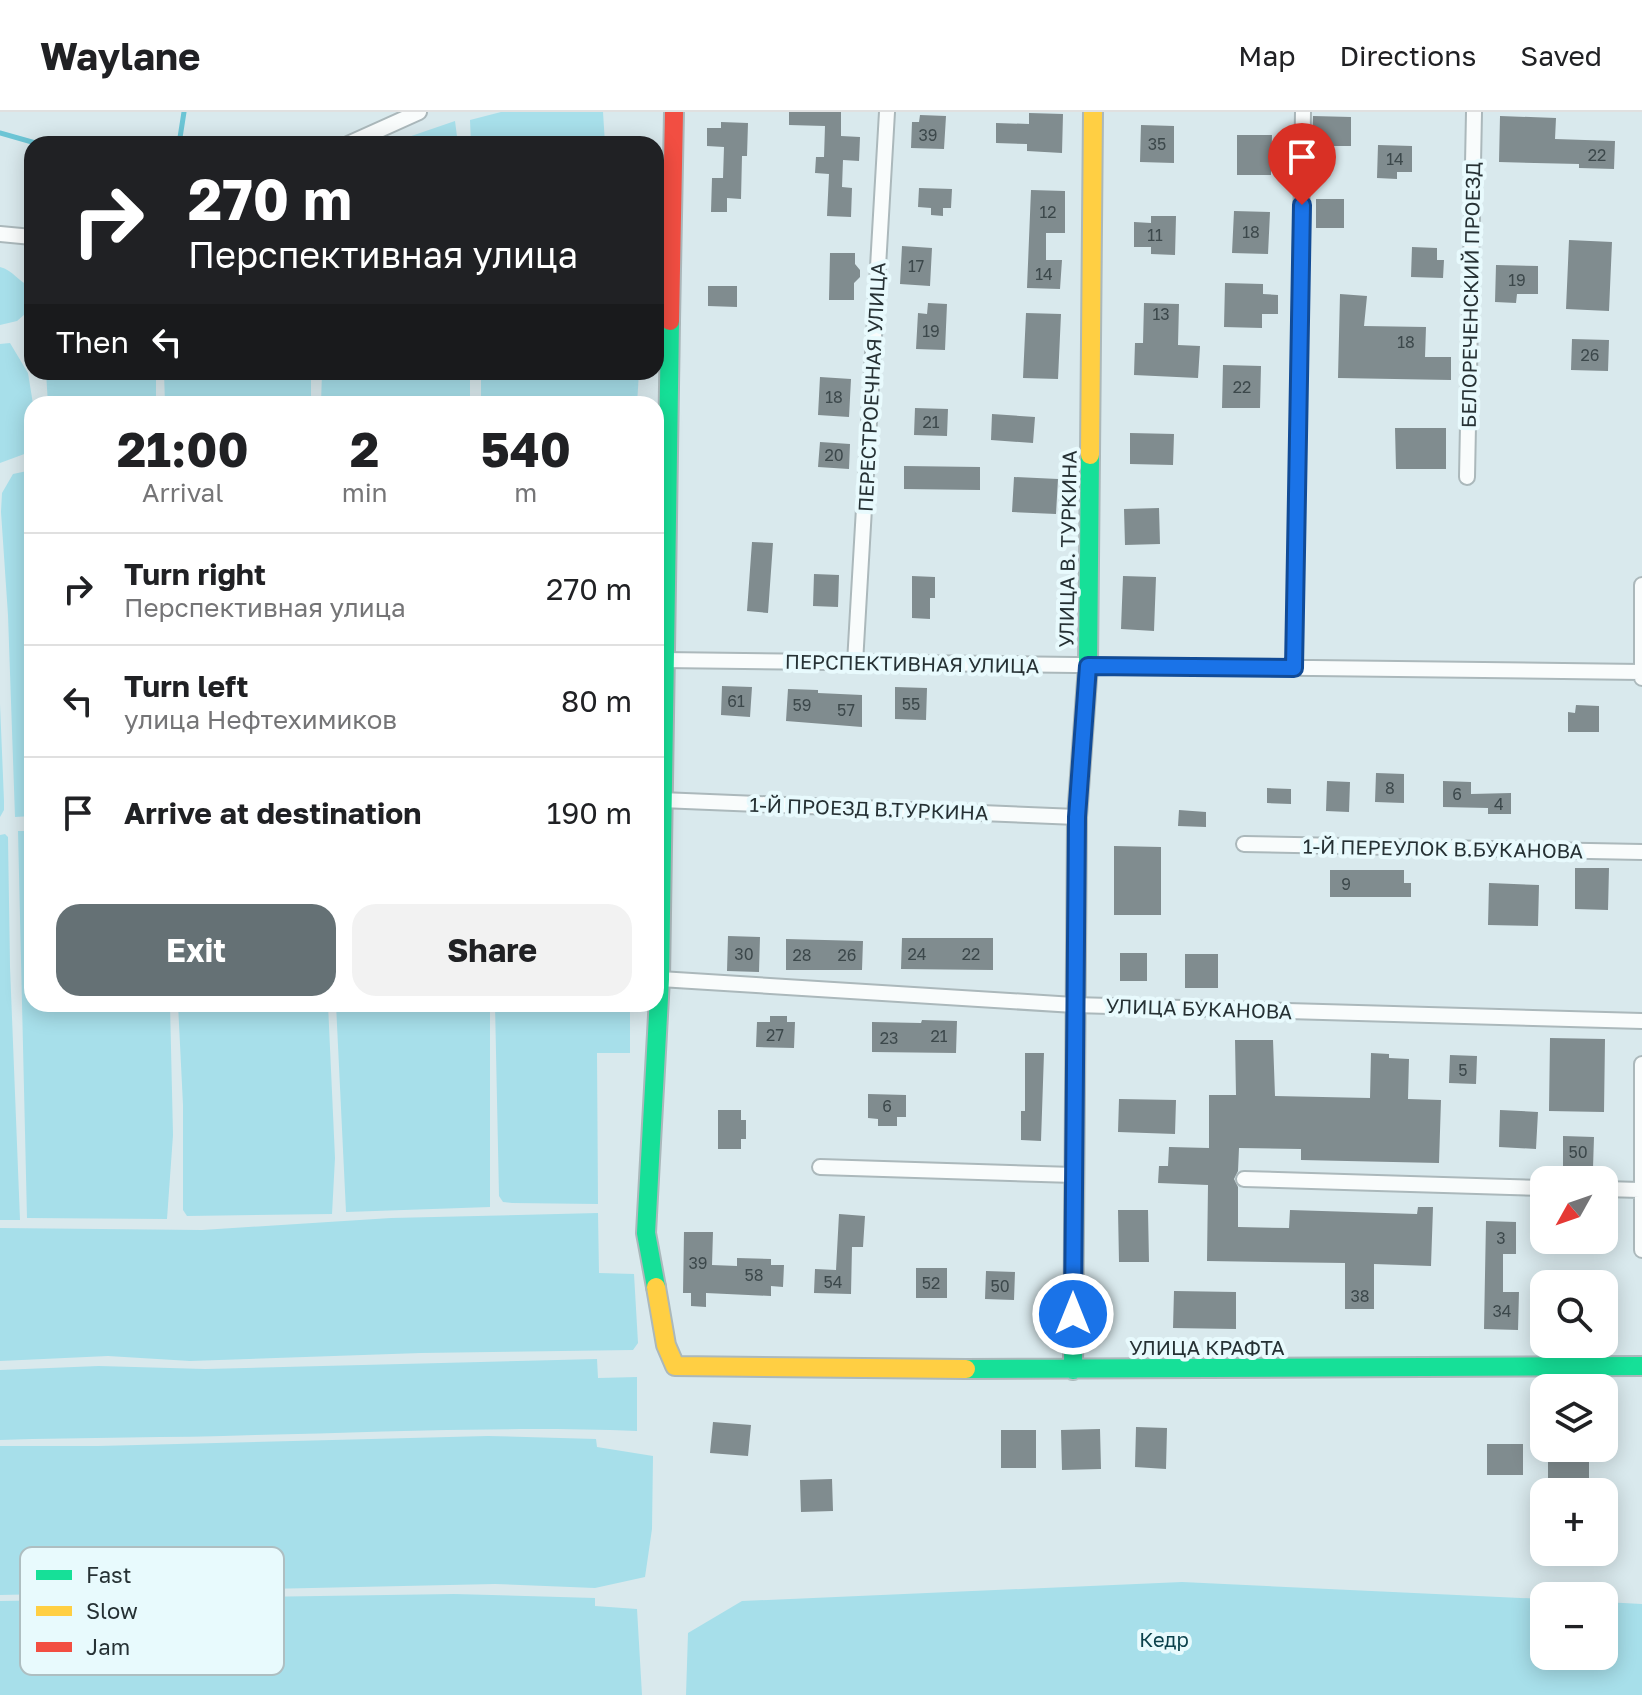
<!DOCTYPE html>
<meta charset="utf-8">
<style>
:root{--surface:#fff;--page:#f2f2f2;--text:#202124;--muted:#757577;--line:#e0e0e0;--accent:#657175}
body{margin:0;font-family:"Golos Text",sans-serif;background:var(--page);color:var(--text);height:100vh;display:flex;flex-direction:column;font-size:30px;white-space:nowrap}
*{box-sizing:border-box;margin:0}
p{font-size:26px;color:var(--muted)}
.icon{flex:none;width:44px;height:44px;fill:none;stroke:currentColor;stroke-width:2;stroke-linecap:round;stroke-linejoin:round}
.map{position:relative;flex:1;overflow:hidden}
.details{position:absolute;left:24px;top:284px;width:640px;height:616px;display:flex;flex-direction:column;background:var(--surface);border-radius:24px;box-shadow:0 4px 20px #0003}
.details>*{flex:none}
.top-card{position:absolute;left:24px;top:24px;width:640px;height:244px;border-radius:24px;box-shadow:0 4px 20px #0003;background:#202124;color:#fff;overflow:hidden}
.needle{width:52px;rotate:230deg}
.controls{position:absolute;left:1530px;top:1054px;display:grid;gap:16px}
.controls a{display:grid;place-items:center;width:88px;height:88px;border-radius:16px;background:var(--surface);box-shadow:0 4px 20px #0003;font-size:40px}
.pin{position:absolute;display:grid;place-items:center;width:68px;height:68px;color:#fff;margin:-82px -34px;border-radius:50% 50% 50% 0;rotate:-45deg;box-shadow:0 0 8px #0007}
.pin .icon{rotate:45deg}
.me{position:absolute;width:88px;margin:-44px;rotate:0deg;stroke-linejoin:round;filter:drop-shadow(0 0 6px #0008)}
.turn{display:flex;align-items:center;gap:28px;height:168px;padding:0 32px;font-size:36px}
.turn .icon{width:104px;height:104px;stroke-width:2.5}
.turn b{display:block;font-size:56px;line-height:68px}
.then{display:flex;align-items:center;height:76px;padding:0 32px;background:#0003;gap:16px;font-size:30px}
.eta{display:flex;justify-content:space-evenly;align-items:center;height:136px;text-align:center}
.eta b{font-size:48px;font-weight:700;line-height:56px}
.cta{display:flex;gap:16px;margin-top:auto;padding:16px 32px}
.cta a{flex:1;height:92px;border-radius:24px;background:var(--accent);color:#fff;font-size:32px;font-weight:700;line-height:92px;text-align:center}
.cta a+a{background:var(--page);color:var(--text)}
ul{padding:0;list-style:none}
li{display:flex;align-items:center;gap:24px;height:112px;padding:0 32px;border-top:2px solid var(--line)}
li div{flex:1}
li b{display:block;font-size:30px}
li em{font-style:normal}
header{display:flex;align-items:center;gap:48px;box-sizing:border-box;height:112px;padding:0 40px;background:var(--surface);border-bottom:2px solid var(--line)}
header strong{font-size:38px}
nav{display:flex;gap:44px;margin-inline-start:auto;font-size:28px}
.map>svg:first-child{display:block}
</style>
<header>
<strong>Waylane</strong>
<nav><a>Map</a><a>Directions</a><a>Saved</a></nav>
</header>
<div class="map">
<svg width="1642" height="1583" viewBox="0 0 1642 1583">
<rect width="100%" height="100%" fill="#d9e9ed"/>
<!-- green -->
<path fill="#a7dfea" d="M501 0H603L605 32H471L470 8Z
M455 9 458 32H388Z
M0 155C13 158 18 170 32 175V196L17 209 0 213Z
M10 231 28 261 33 292 32 336 27 341 0 351V232Z
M46 260H156V292H48Z
M164 260H311V292H165Z
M322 260H470V292H321Z
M481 260H639L637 292H481Z
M32 358V704L15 705 8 503 1 400 2 381 13 362Z
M0 592 4 689V698L0 705Z
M18 719H32V892H170L173 1023 167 1107 27 1106Z
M5 722 8 725 10 855 20 1108H0V723Z
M178 892H328L335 1046 332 1102 187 1104 183 1098V993Z
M336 892H490V1095L346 1100Z
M495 892H630V941H597L598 1092 512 1091 503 1090 499 1084Z
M598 1101 599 1161 634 1162 638 1231 633 1238 421 1241 190 1249 108 1244 0 1249V1116L202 1118 391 1106Z
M597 1247 598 1266 637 1265V1319C509 1314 383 1320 255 1323 170 1326 85 1325 0 1328V1258L99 1254 205 1257Z
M488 1324 596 1327 597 1335 653 1344 652 1417 645 1465 595 1476 495 1472 0 1483V1334H98Z
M1182 1470 1544 1487V1544H1604V1490L1642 1492V1583H686L688 1521 742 1489Z
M454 1482 595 1486V1494L637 1497 642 1583H0V1489Z"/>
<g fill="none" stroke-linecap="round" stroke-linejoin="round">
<!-- stream -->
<path stroke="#6cc5d5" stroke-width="5" d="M0 21 39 32
M179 32 184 0"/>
</g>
<!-- building -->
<path fill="#808c8f" d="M789 0H841V24L860 25 859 49 843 48 842 75 852 76 851 105 827 104 829 62 815 61 816 45H824L825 14 789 13Z
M1029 1 1063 2 1062 41 1027 39V32L996 31V11L1029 12Z
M920 3 946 4 944 37 911 36 912 10H919Z
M1313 4 1351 5V34H1312Z
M1500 4 1556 6 1555 27 1615 29 1614 57 1579 56V52L1499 50Z
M721 10 748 11 747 44H742L741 87 727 86V100H711L712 66H723L724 35 707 34V16H721Z
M1141 13 1174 14V51L1140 50Z
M1237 23H1272L1271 63H1237Z
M1378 33 1412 34V60H1397V67L1377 66Z
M919 76 952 77 951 96H943V104L931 103V96L918 95Z
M1031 78 1065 79V121H1046V148H1062L1060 177 1027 176Z
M1316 87H1344V116H1316Z
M1234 99 1270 100 1268 142 1232 141Z
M1151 104H1176L1175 143 1151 142V135H1134V110L1151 111Z
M1569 128 1612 130 1609 199 1566 197Z
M902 134 932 136 930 174 900 172Z
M1412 135 1437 136V148H1444L1443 166 1411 165Z
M830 141H855V152L860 158V165L854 171V188H829Z
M1496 153 1538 154V182H1517L1516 191 1495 190Z
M1225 171 1263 172V182L1278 183V202H1262V216L1224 215Z
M708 174H737V195L708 194Z
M1340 182 1367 184 1364 214 1426 215 1425 245H1451V268L1338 266Z
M928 191 947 192 945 238 916 237 918 201 927 202Z
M1144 191 1179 192 1178 233 1200 234 1198 266 1134 263 1135 231H1143Z
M1026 201 1061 202 1058 267 1023 266Z
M1572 227 1609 228 1608 259 1571 258Z
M1223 253 1261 254 1260 296H1222Z
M820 265 851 267 849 305 818 303Z
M915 296 948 297 947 324 914 323Z
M992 302 1035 305 1033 331 991 328Z
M1395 316H1446V357H1396Z
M1130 321 1174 322 1173 353 1130 352Z
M820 330 850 332 849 357 818 355Z
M904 354 980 355V378L904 377Z
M1014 365 1058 367 1056 402 1012 400Z
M1159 396 1160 432 1125 433 1124 397Z
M752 430 773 431 768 501 747 499Z
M814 462 839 463 838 495 813 494Z
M912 464 935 465V486H930V507L912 506Z
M1123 464 1156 465 1154 519 1121 517Z
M722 574 752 575 750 605 721 603Z
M895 575 927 576 926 608 895 607Z
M788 577 818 578V581L862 583V615L786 609Z
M1576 593 1599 594V620H1568V600L1575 601Z
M1376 661 1404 662V691L1375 690Z
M1327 669 1350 670 1349 700 1326 699Z
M1443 669 1471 670V682L1511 681V702H1488V696L1443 695Z
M1267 676 1291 677V692L1267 691Z
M1179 698 1206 700V715L1178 714Z
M1114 734 1161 735V803H1114Z
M1575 756H1609L1608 798 1575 797Z
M1330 758H1404V771H1411V785H1330Z
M1489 771 1539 773 1538 814 1488 813Z
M728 824 760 825 759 860 727 859Z
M902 826H993V858L901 857Z
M786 827 863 829 862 858H786Z
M1120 841H1147V869H1120Z
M1185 842H1218V876H1185Z
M770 904H787V910H795L794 936 756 935 757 910H770Z
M922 908 957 909 956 941 872 940V910L921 911Z
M1550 926 1605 927 1604 1000 1549 999Z
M1235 928H1273L1275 984 1370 986 1371 941 1389 942V946L1409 947 1408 987 1441 988 1439 1051 1301 1048V1037L1239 1036 1238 1059 1234 1067 1238 1075V1115L1289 1116 1290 1098 1417 1102 1418 1095H1433L1431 1154 1374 1152V1197H1345V1151L1207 1149 1208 1073 1158 1071 1159 1054H1168L1169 1035 1209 1036V983H1236Z
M1025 941H1044L1041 1029 1021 1028V999H1025Z
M1450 943 1477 944 1476 972 1449 971Z
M868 982 906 983V1005H897V1014H878V1007L868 1006Z
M1119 987 1176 988 1175 1022 1118 1020Z
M718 998H741V1008H746V1027H741V1037H718Z
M1500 998 1538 1000 1536 1037 1499 1035Z
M1563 1024 1594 1025 1593 1056 1563 1055Z
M1118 1098H1148L1149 1150H1119Z
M839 1102 865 1104 863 1135H852L851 1182 814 1181 815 1157 836 1158Z
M1486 1109 1516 1110V1142H1503V1180H1519L1518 1218 1484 1217Z
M684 1120H713L712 1153 737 1154V1146L771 1147V1153H784L783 1175 771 1174V1184L706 1181V1195L691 1194V1181H683Z
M916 1156H947V1186H916Z
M986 1159 1015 1160 1014 1188 985 1187Z
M1174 1179 1236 1180V1217L1173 1216Z
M713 1310 751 1313 748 1344 710 1341Z
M1136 1315 1167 1316 1166 1357 1135 1355Z
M1100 1317 1101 1357 1062 1358 1061 1318Z
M1001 1318H1036V1356H1001Z
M1487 1332H1523V1363H1487Z
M1548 1336H1589V1369L1548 1368Z
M832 1367 833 1399 801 1400 800 1368Z"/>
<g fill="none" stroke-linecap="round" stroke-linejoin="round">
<defs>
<path id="street" d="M348 32 419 0
M0 122 32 125
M1467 365 1474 0
M1642 473V566
M663 548 1641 560
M855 551 887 0
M1294 556 1303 0
M661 688 1077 705
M1244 732 1642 740
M660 867 1074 893 1642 909
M1642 952V1138
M820 1055 1074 1063
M1244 1067 1544 1076
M1604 1077 1640 1078"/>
<path id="fast" d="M656 1175 646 1121 660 867 670 209
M966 1257 1642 1254
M1073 1258 1077 705 1088 554 1090 343"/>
<path id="slow" d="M1090 343 1093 0
M656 1175 666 1233 675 1254 966 1257"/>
<path id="jam" d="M670 209 674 0"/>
</defs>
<!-- street casing -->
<use href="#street" stroke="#abb8bb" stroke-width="18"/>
<!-- fast casing -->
<use href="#fast" stroke="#abb8bb" stroke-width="22"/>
<!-- slow casing -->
<use href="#slow" stroke="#abb8bb" stroke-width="22"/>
<!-- jam casing -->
<use href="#jam" stroke="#abb8bb" stroke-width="22"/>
<!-- street -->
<use href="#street" stroke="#f9fcfc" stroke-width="14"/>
<!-- fast -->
<use href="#fast" stroke="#16e098" stroke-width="18"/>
<!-- slow -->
<use href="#slow" stroke="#ffcf43" stroke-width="18"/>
<!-- jam -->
<use href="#jam" stroke="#f24e42" stroke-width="18"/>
</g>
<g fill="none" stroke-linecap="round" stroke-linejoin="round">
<defs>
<path id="route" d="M1073 1202 1077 705 1088 554 1294 556 1302 93"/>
</defs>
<!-- route casing -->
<use href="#route" stroke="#114b97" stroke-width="20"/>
<!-- route -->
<use href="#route" stroke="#1a73e8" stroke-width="14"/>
</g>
<g text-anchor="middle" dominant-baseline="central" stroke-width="8" stroke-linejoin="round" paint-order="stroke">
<!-- number labels -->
<g font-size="16" fill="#3c484b">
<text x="928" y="23">39</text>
<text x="1157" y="32">35</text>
<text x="1597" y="43">22</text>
<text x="1395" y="47">14</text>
<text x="1048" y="100">12</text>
<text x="1251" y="120">18</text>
<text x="1155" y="123">11</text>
<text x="916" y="154">17</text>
<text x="1044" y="162">14</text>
<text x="1517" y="168">19</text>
<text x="1161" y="202">13</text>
<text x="931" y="219">19</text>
<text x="1406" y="230">18</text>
<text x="1590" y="243">26</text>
<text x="1242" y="275">22</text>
<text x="834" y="285">18</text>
<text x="931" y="310">21</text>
<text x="834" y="343">20</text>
<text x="736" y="589">61</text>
<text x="911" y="592">55</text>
<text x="802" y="593">59</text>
<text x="846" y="598">57</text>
<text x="1390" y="676">8</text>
<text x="1457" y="682">6</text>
<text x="1499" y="692">4</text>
<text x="1346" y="772">9</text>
<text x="744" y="842">30</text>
<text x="917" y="842">24</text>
<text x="971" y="842">22</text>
<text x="802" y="843">28</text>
<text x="847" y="843">26</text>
<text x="775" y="923">27</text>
<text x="939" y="924">21</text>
<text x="889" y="926">23</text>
<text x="1463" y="958">5</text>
<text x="887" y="994">6</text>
<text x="1578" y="1040">50</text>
<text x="1501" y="1126">3</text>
<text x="698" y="1151">39</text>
<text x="754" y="1163">58</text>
<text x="833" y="1170">54</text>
<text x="931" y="1171">52</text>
<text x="1000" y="1174">50</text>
<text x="1360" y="1184">38</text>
<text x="1502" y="1199">34</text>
</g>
<!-- street labels -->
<g font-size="20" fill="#263134" stroke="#e8fafd">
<text transform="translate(1470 183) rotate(-89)">БЕЛОРЕЧЕНСКИЙ ПРОЕЗД</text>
<text transform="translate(871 275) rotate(-87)">ПЕРЕСТРОЕЧНАЯ УЛИЦА</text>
<text transform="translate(1067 437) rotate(-89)">УЛИЦА В. ТУРКИНА</text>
<text transform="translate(912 551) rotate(1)">ПЕРСПЕКТИВНАЯ УЛИЦА</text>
<text transform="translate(869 696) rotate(2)">1-Й ПРОЕЗД В.ТУРКИНА</text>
<text transform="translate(1443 736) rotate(1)">1-Й ПЕРЕУЛОК В.БУКАНОВА</text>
<text transform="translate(1199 896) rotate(2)">УЛИЦА БУКАНОВА</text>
<text x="1207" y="1235">УЛИЦА КРАФТА</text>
</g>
<!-- park labels -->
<g font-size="20" fill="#0c414b" stroke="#e8fafd">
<text x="1164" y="1527">Кедр</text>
</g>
</g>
<!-- legend -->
<rect x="20" y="1435" width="264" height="128" rx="12" fill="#e8fafd" stroke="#aebec1" stroke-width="2"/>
<rect x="36" y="1458" width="36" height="10" fill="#16e098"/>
<rect x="36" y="1494" width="36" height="10" fill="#ffcf43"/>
<rect x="36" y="1530" width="36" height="10" fill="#f24e42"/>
<g font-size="22" fill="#263134">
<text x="86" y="1471">Fast</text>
<text x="86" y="1507">Slow</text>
<text x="86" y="1543">Jam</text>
</g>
</svg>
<div class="controls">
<a><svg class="needle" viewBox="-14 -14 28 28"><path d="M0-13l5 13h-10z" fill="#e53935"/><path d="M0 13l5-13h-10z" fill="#757577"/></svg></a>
<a><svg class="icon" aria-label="search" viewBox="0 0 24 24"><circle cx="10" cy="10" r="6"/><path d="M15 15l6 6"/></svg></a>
<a><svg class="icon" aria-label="layers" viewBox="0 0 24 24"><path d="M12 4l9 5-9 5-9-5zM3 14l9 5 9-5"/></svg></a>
<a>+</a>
<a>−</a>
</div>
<div class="pin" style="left:1302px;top:93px;background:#d93025"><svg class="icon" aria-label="arrive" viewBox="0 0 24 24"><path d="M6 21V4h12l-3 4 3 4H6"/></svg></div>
<svg class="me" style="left:1073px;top:1202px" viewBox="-20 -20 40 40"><circle r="17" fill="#1a73e8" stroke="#fff" stroke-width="3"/><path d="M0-11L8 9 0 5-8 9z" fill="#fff"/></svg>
<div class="top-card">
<div class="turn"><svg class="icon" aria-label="right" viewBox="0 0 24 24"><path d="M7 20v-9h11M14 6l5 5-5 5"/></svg><div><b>270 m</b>Перспективная улица</div></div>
<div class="then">Then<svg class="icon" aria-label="left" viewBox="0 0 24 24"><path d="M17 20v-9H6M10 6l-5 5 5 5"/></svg></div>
</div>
<section class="details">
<div class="eta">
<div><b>21:00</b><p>Arrival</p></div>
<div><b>2</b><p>min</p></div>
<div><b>540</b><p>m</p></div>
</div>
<ul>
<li><svg class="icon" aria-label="right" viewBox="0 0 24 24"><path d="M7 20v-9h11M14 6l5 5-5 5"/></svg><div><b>Turn right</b><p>Перспективная улица</p></div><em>270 m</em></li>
<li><svg class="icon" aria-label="left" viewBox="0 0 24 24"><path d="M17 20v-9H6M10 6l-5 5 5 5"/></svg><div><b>Turn left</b><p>улица Нефтехимиков</p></div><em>80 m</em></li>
<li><svg class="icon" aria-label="arrive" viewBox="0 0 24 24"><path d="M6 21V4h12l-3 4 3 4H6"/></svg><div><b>Arrive at destination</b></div><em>190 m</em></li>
</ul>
<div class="cta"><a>Exit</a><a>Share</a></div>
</section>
</div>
